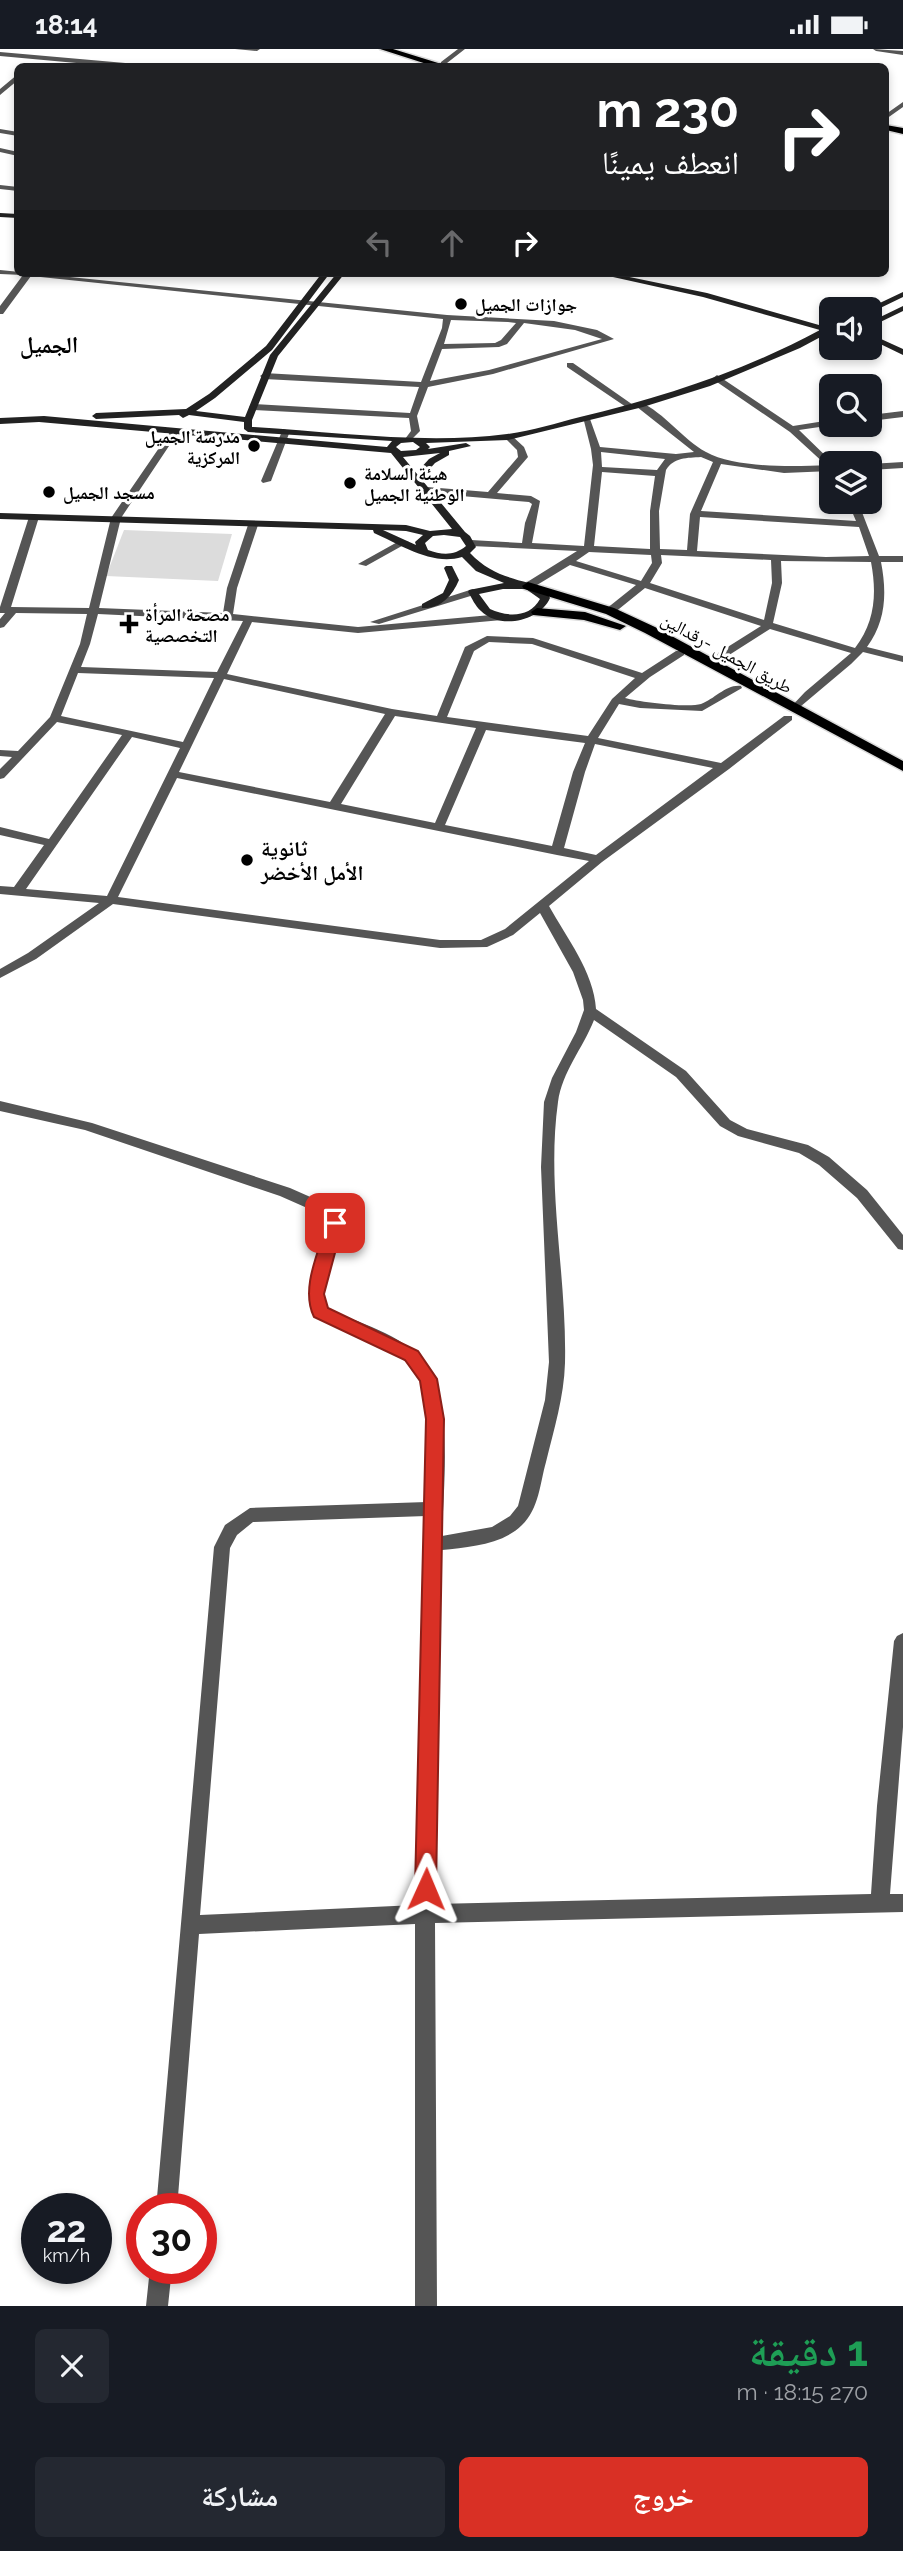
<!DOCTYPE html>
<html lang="ar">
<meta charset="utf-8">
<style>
:root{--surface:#171b24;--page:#242831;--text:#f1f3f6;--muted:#9ea1a6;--accent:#d93025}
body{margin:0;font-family:Raleway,"Noto Naskh Arabic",sans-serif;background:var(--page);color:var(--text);direction:rtl;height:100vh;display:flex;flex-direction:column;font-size:26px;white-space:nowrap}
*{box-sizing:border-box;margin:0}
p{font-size:23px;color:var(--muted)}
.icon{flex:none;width:38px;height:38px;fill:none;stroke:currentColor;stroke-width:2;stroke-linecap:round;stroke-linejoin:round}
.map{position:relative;height:2257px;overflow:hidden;direction:ltr}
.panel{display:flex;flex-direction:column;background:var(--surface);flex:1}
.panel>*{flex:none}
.guide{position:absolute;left:14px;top:14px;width:875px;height:214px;border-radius:10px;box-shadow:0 4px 10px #0003;direction:rtl;background:#202124;color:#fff;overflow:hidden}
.buttons{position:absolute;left:819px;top:248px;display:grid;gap:14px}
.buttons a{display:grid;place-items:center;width:63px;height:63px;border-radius:10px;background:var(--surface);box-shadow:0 4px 10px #0003;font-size:35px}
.speed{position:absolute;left:21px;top:2144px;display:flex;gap:14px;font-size:35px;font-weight:700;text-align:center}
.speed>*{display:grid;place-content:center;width:91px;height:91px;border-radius:50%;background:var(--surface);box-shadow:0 4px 10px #0003;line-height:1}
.speed small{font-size:18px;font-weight:400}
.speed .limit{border:10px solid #d22;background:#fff;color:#111}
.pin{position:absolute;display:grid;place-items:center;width:60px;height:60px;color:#fff;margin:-30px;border-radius:14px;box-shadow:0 4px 10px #0006}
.me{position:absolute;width:77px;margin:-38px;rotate:1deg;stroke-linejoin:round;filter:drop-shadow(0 0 5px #0008)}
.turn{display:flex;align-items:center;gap:24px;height:147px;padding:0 35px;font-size:32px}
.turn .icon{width:91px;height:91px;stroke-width:2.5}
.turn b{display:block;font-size:49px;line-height:60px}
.lanes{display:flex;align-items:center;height:66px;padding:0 35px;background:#0003;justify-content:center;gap:35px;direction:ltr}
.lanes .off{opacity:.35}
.round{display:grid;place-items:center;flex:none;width:74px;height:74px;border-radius:10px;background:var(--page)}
.headline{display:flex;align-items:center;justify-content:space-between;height:119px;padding:0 35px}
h1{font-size:42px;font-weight:700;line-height:52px;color:#1e9e55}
.action{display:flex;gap:14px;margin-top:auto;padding:14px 35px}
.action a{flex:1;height:80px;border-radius:10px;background:var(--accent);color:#fff;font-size:28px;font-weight:700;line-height:80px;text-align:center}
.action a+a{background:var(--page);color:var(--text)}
.status{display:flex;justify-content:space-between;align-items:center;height:49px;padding:0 35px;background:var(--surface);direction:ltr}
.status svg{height:19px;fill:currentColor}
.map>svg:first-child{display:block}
</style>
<div class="status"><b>18:14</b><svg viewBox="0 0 49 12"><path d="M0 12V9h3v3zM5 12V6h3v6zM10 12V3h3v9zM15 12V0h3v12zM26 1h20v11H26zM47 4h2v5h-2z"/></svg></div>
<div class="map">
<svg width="903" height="2257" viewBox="0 0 903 2257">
<rect width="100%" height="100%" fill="#fff"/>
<!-- green -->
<path fill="#dcdcdc" d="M124 481 232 485 218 532 106 527Z"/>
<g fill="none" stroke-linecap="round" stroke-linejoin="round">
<defs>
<path id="primary" d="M380 0H393L451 18H436Z
M886 76 903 79V85L886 81Z
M528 533 614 559 655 578 903 712V722L645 584 606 565 524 540 522 537Z
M537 559 585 563 626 577 620 581 584 571 533 566 531 563Z"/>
</defs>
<!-- primary casing -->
<use href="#primary" stroke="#dbdbdb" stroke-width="3"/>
<!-- street -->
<path fill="#555" fill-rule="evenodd" d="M235 0H260L257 2Z
M458 0H465L447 14 451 18 441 15V13Z
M873 0 903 2V6L876 2Z
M0 3 148 16 151 18H120L0 7Z
M18 25V31L0 46V40Z
M903 53V58L886 70V65Z
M0 80 18 83V87L0 84Z
M0 99 18 103V107L0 103Z
M0 136 18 138V142L0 140Z
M0 221 447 266 554 272 597 281 614 290 493 325 428 338 417 367 420 382 409 393 405 390 411 382 409 369 253 361 249 358 253 355 410 364 419 338 264 330 260 327 264 324 421 333 442 279 443 270 31 227 3 265H0V257L23 226 0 225ZM451 271 508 273 516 274 501 291 495 294 444 295ZM524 274 575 281 602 290 489 321 430 332 442 300 499 298 507 295Z
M567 314H573L636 358 629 360 567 318Z
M717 326 793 377 831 371 833 376 799 381 834 415H831V422L784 424 721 415 701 462 856 472 848 453H858L879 507H903V513H881C887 544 886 572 867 598L903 607V613L863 603 851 615 794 663 789 660 805 643 851 604 770 580 715 615H707V611L761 577 645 539 614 564H606V560L636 536 570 516 532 539H524V535L577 502 471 497 466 494 471 491 522 494 525 474 532 455 529 453 427 444 422 441 427 438 488 443 518 408 517 401 504 388 511 386 524 398 528 408 497 444 531 447 540 452 532 494 584 497 593 416 591 400 583 368 590 370 600 398 676 405 694 403 637 358 636 356 640 353C665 364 682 390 706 403 734 419 794 418 826 416L790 383 714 331 713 329ZM601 403 665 410 657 421 602 418ZM701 408 713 413 690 465 687 501 660 500 659 462 666 421C674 408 687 409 701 408ZM602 423 655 427 650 462V500L594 497ZM700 468 859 478 869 507 826 508 697 502ZM589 503 651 506 652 514 641 532 576 512ZM661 506 771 511 772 534 764 571 650 534 662 514ZM781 512 871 513C877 545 875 573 855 599L773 574 782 534Z
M903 362V368L870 372V366Z
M175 379 179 382 121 469 99 559 223 564 227 539 248 476 253 473 258 476 237 539 233 565 358 578 502 565 507 568 502 571 358 584 252 573 227 625 392 660 437 667 465 598 487 587 533 589 642 624 676 602H684V606L650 628 625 649C639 653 688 659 701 655 715 650 726 635 741 637L742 639 702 662 640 659 619 655 598 689 721 714 784 667H792V671L729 720 602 813 549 857C566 888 594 923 596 960L686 1022 730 1071 747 1080 808 1096 829 1108 867 1141 903 1186V1201L898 1200 857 1149 819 1116 799 1104 738 1087 720 1077 676 1028 594 971C583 999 562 1023 558 1053 546 1139 567 1227 565 1314 564 1348 554 1380 546 1413 540 1434 539 1460 522 1476 502 1496 468 1498 442 1501L435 1855 871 1845 877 1757 894 1592 897 1587 903 1584V1678L890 1845H903V1863L435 1874 437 2257H415V1875L199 1885 177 2160H156L214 1498 225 1476 250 1459 427 1453C428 1421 436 1346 414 1321 389 1293 347 1282 315 1267L309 1245 328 1174 323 1166 280 1147 85 1081 0 1062V1052L92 1074 290 1139 333 1158 342 1174 323 1245 327 1260C359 1274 401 1285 425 1313 454 1345 443 1444 442 1487L492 1478 510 1467 518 1457 545 1351 549 1313 541 1118 544 1053 552 1029 576 983 584 961 583 951 573 923 540 864 513 886 487 898 440 899 113 855 36 910 0 929V920L28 904 99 854 0 845V837L14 838 44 796 0 786V778L49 790 122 686 57 673 4 729 0 730V720L12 708 0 707V701L18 702 50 668 80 595 87 565 16 564 4 578 0 579V570L5 564H0V558L29 468 34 465 39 468 11 558 89 559 111 469 172 380ZM98 565 243 572 217 623 81 618 90 595ZM489 593 532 595 635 629 612 650 588 687 447 668 474 602ZM78 624 214 629 183 693 61 667ZM224 630 385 665 330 753 179 723ZM395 667 476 679 435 774 341 755ZM486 681 585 694 573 723 552 797 445 776ZM132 688 180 699 107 847 26 840ZM595 695 713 719 596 806 564 799 585 723ZM177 729 557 806 589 812 505 880 481 891H440L118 848ZM426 1467 416 1856 200 1866 230 1499 237 1486 253 1473Z
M283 380 290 382 271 432 263 434 261 432Z
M903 413V419L870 421V415Z
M401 491 409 493 366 517 358 515Z
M473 540 478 543 477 545 379 575 370 573Z
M150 2219H172L168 2257H146Z"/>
<!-- secondary -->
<path fill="#222" fill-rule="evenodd" d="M0 164 18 165V169L0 168Z
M322 224H330L272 301 215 349 196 362 245 368 270 306 337 224H345L278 307 252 371V378C336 383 425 396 507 385 532 382 556 374 580 368 663 348 744 322 820 281L703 248 595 224H610L707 244 826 278 831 277V284H828L800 299 710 337 643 358 508 391 426 394 430 398 428 400 466 394 471 397 449 402V406L435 414 426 424 418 422 429 410 440 404 403 408 465 483 470 487 476 498 470 504C488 523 506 528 529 534 536 536 543 543 549 547L550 549C540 572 500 581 481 562 475 557 472 549 468 543L469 541 504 534 476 522 462 508C432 517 401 496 374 484L373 481 0 470V464L406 476 430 482 452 480 391 404 39 373 0 375V369L44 367 387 398 392 392 248 383 244 380V373L189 366 183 369 179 366 96 370 92 367 96 364 186 360 209 345 266 297ZM413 393 420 398 416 401 401 402 396 398 401 394ZM383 481 406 482 423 486 415 493 416 496ZM444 486 460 488 466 497C454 507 442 506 428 501L425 494 433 487ZM503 540H526L540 550C530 569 507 568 490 560L479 545Z
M903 243V248L872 263 865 261Z
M903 257V262L870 278V273Z
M870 285 903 300V306L870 290Z
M446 517H452L459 531C452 547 441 560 422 559V555L443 544 449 531 444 519Z"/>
<!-- primary -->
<use href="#primary" fill="#000" fill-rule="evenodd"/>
</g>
<!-- route -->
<path fill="#d93025" stroke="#8d1f18" stroke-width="2" d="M335 1168 343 1174 324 1245 328 1259 418 1302 437 1330 444 1370 436 1840 433 1847 426 1850 418 1847 415 1840 426 1370 420 1332 405 1311 314 1268C300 1240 319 1202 327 1174Z"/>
<!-- markers -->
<g fill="#000" stroke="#fff" stroke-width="2.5">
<circle cx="461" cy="255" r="7"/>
<circle cx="254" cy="397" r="7"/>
<circle cx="350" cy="434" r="7"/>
<circle cx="49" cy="443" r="7"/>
<path d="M125.5 564.5h7v7h7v7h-7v7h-7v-7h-7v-7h7z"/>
<circle cx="247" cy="811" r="7"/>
</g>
<g text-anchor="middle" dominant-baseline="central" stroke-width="6" stroke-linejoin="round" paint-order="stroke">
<!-- far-poi labels -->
<g font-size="18" font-weight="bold" fill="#000" stroke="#fff" text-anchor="start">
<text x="475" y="255">جوازات الجميل</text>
<text x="240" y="387" text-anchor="end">مدرسة الجميل<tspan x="240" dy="21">المركزية</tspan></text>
<text x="364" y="424">هيئة السلامة<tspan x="364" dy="21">الوطنية الجميل</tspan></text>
<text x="63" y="443">مسجد الجميل</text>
<text x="145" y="565">مصحة المرأة<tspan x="145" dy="21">التخصصية</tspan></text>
</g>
<!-- far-street labels -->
<g font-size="18" fill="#000" stroke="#fff">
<text transform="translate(727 604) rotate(29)">طريق الجميل -رقدالين</text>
</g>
<!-- poi labels -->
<g font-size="21" font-weight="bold" fill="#000" stroke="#fff" text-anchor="start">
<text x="261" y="799">ثانوية<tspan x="261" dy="24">الأمل الأخضر</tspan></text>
</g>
<!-- far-district labels -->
<g font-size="23" font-weight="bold" fill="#000" stroke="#fff">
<text x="49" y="295">الجميل</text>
</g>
</g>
</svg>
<div class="buttons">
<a><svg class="icon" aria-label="sound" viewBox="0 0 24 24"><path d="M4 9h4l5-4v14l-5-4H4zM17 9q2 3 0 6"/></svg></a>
<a><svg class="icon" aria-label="search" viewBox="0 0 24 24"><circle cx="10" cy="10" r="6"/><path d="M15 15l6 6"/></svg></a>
<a><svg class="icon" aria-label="layers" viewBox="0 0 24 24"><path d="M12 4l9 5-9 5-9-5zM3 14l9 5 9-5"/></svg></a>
</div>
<div class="speed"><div>22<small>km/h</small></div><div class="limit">30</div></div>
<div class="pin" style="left:335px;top:1174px;background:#d93025"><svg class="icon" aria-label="arrive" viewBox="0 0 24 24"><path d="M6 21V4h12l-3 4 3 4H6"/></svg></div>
<svg class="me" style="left:426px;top:1840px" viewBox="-20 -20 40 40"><path d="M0-17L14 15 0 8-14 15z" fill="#d93025" stroke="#fff" stroke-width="4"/></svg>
<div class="guide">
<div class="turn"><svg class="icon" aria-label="right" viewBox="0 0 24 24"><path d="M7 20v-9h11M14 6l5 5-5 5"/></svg><div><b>230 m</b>انعطف يمينًا</div></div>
<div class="lanes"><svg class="icon off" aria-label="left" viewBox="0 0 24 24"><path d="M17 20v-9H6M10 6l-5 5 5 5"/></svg><svg class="icon off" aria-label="ahead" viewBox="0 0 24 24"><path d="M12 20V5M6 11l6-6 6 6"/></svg><svg class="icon" aria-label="right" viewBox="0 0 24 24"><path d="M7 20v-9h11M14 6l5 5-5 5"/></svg></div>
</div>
</div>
<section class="panel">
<div class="headline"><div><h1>1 دقيقة</h1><p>270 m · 18:15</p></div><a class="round"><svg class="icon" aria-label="close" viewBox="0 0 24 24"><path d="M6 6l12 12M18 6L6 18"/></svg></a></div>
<div class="action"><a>خروج</a><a>مشاركة</a></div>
</section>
